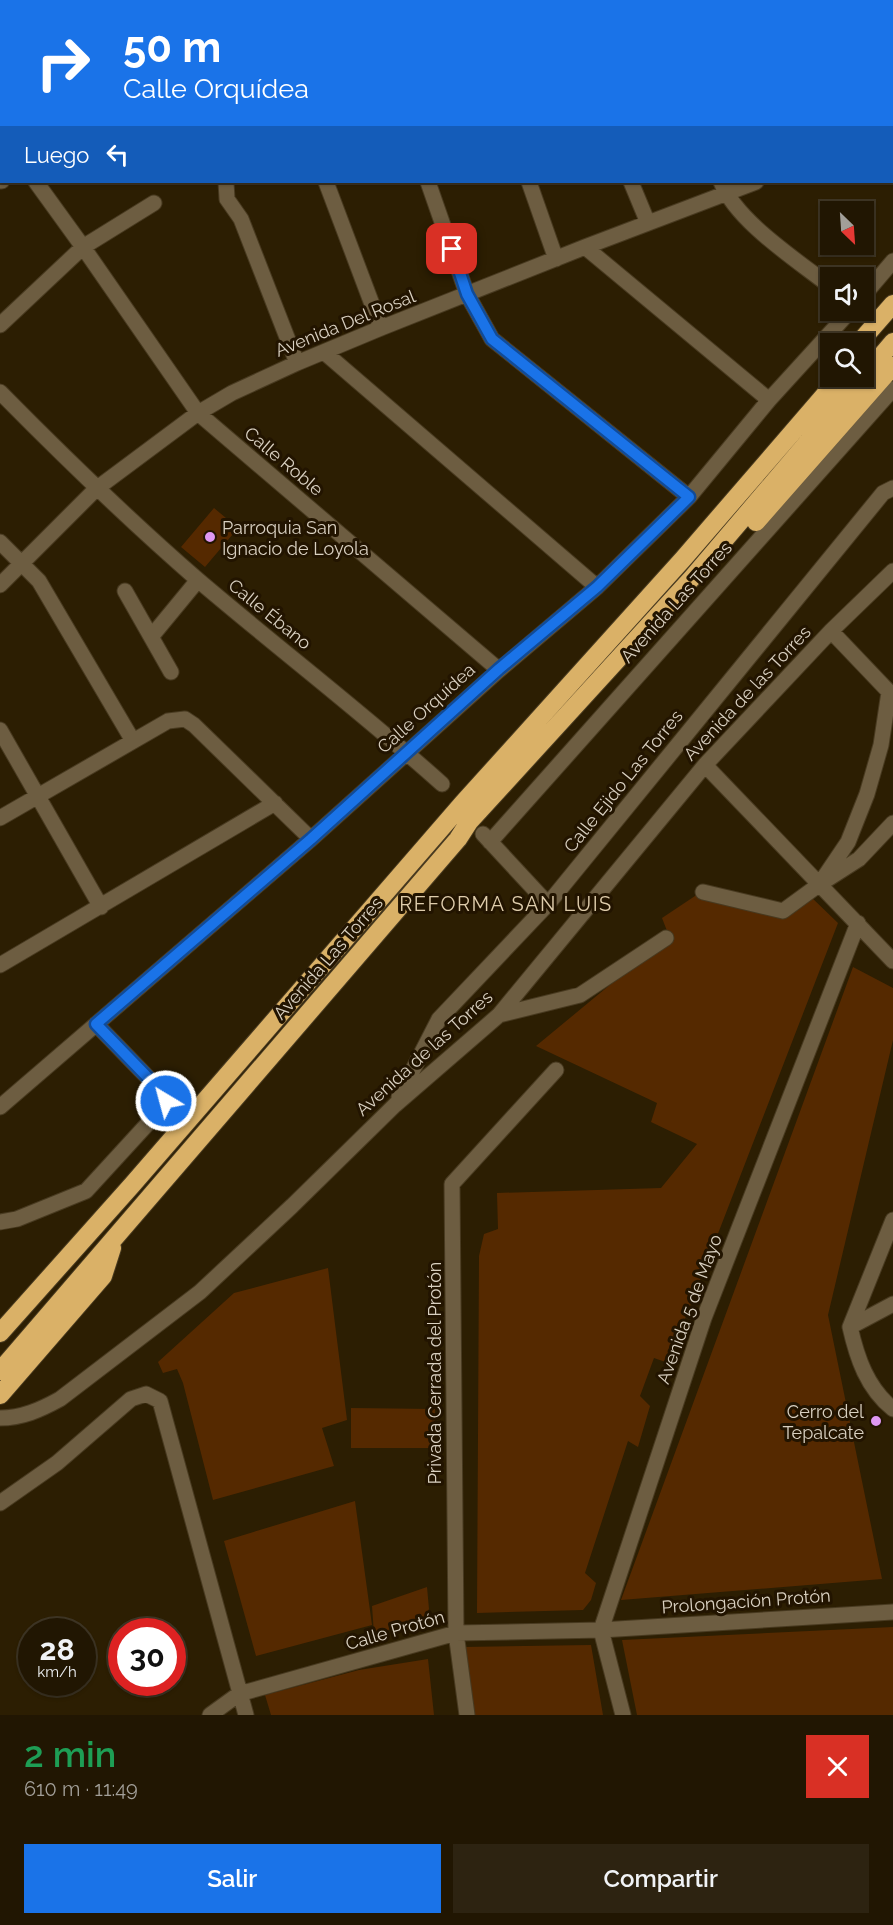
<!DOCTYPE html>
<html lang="es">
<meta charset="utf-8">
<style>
:root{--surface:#211602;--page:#2d2311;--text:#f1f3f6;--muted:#a29f99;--line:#3e3524;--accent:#1a73e8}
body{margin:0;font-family:Raleway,sans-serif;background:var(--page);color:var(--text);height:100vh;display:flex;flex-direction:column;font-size:22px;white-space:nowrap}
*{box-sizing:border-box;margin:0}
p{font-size:20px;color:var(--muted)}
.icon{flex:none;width:33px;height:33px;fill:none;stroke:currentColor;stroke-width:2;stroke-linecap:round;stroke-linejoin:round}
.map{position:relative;height:1715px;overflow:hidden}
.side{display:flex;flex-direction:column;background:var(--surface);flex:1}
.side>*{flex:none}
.hud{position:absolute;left:0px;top:0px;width:894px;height:183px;box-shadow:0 2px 4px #0004,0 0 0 2px var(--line);background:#1a73e8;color:#fff;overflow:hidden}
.needle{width:39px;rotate:155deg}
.tools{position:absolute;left:820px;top:201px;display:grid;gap:12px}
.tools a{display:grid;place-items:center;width:54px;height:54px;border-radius:0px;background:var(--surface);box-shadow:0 2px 4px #0004,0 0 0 2px var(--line);font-size:30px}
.speed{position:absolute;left:18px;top:1618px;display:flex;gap:12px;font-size:30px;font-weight:700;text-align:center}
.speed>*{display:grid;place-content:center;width:78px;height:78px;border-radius:50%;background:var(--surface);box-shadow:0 2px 4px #0004,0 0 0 2px var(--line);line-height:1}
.speed small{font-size:15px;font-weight:400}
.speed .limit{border:9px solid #d22;background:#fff;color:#111}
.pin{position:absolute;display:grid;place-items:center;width:51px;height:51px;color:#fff;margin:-26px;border-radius:12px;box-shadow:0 3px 9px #0006}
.me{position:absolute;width:66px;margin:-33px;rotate:323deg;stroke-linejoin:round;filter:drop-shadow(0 0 4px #0008)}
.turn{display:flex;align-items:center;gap:21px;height:126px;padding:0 24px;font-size:27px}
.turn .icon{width:78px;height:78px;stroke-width:2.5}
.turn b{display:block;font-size:42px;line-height:51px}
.then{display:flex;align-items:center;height:57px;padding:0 24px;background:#0003;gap:12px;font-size:22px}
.round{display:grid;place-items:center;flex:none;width:63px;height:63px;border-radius:0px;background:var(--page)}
.summary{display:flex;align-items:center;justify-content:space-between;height:102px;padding:0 24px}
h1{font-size:36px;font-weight:600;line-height:45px;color:#1e9e55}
.action{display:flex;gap:12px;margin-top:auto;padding:12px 24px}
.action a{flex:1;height:69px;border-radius:0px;background:var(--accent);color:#fff;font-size:24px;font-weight:600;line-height:69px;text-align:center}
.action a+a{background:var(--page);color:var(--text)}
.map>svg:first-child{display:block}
</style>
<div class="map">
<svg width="893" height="1715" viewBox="0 0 893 1715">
<rect width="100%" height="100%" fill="#2c1e02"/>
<!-- building -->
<path fill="#552900" d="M214 508 238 528 205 567 181 547Z
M701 892 783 914 809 895 838 923 668 1363 654 1358 640 1396 650 1406 638 1447 628 1441 585 1573 596 1583 591 1600 583 1610 477 1613 479 1256 484 1234 498 1229 497 1193 661 1188 697 1144 651 1122 657 1103 536 1046 669 936 662 918Z
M853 967 893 988V1040L828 1315 882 1579 621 1600Z
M328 1268 347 1420 322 1428 334 1466 213 1500 183 1383 177 1369 163 1373 158 1362 234 1293Z
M351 1408 435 1409 434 1448H351Z
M355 1501 372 1625 256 1656 224 1541Z
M427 1587 429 1609 423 1620 374 1634 372 1606Z
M893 1627V1715H637L622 1640Z
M591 1645 603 1715H472L463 1647Z
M428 1659 434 1715H271L265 1695 359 1670Z"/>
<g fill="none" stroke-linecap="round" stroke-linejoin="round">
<defs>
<path id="minor" d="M126 0 132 2
M356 0 357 2
M526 0V2
M657 0 658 2
M749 0 750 2
M827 0 828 2
M608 2 611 0
M0 74H2
M892 127H893
M892 142 893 143
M0 181H2
M36 182 83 247 154 203
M226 182 227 199 241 219 297 363
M326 182 381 328
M428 182 467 294 492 339 689 497
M529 182 556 259
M631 182 648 223
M721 182C737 222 797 260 831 287
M585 247 769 400
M864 295 893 261
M0 325 83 247 198 413 499 670
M324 352 597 587
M0 392C64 457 129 520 198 580 279 649 363 713 442 784
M0 542 39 581 133 741
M0 585 96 489 198 413 232 393 297 363 381 328 585 247 756 182
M125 591 171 672
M831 631 893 696
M151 637 198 580
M0 730 101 907
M705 765 893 961
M0 818 168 721 185 719 194 725 311 839
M483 834 548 904
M490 842 893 389
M823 879 848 842 867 794 881 745 889 692
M703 892 783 911 820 884 859 859 893 823
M0 965 275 803
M499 1015 580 995 666 938
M399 1097 439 1019 548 904 883 493 893 488
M0 1107 311 839 499 670 597 587 689 497 769 400 851 310
M0 1222 17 1219 86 1191 163 1107 166 1101 157 1087 96 1024
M850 1327 893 1220
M850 1327C857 1358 867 1388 893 1409
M850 1327 893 1304
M0 1418C22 1418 40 1410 60 1399L200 1292 292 1206 395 1105 499 1015 705 765 831 631 893 571
M0 1503 57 1463 131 1399 146 1394 160 1401 246 1715
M210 1715 239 1694 456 1633 601 1630 893 1612
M467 1715 456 1633 452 1184 556 1070
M623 1715 601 1630 704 1318 858 923"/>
<path id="highway" d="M858 344 893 304
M864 376 893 342
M756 522 893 366
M0 1333 132 1185 463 803 683 559 841 376
M0 1371 458 839 469 822 692 578 864 376
M0 1395 103 1276 112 1248"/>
</defs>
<!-- minor casing -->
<use href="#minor" stroke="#483a20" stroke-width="17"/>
<!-- highway casing -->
<use href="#highway" stroke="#483a20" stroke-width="20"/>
<!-- minor -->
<use href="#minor" stroke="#6d5d41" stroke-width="15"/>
<!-- highway -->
<use href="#highway" stroke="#dab167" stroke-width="18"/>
</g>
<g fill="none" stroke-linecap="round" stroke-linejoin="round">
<defs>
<path id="route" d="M166 1101 157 1087 96 1024 311 839 499 669 597 587 689 497 492 339 467 294 452 249"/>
</defs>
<!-- route casing -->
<use href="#route" stroke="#114b97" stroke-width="15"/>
<!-- route -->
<use href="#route" stroke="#1a73e8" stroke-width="10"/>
</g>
<!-- markers -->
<g fill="#df98f2" stroke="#221400" stroke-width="2">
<circle cx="210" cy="537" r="6"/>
<circle cx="876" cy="1421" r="6"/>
</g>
<g text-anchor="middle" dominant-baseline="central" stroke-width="6" stroke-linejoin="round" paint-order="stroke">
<!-- street labels -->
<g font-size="18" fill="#d9d0c0" stroke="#221400">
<text transform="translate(345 323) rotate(-22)">Avenida Del Rosal</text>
<text transform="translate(284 461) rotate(40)">Calle Roble</text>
<text transform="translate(676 602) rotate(-48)">Avenida Las Torres</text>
<text transform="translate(270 614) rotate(39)">Calle Ébano</text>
<text transform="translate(747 693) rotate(-47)">Avenida de las Torres</text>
<text transform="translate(426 708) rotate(-42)">Calle Orquídea</text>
<text transform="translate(623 781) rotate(-51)">Calle Ejido Las Torres</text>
<text transform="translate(328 958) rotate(-49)">Avenida Las Torres</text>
<text transform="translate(424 1053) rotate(-42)">Avenida de las Torres</text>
<text transform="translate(689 1309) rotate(-70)">Avenida 5 de Mayo</text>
<text transform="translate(434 1373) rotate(-90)">Privada Cerrada del Protón</text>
<text transform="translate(746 1601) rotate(-4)">Prolongación Protón</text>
<text transform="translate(395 1630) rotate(-16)">Calle Protón</text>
</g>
<!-- poi labels -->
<g font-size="18" fill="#d9d0c0" stroke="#221400" text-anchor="start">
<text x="222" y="527">Parroquia San<tspan x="222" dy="21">Ignacio de Loyola</tspan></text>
<text x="864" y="1411" text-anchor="end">Cerro del<tspan x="864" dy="21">Tepalcate</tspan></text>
</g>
<!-- neighbourhood labels -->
<g font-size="20" letter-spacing="1.5" fill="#dfcdac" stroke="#221400">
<text x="506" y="904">REFORMA SAN LUIS</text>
</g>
</g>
</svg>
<div class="tools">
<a><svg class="needle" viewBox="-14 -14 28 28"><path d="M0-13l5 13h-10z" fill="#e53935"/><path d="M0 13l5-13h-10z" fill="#a29f99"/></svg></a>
<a><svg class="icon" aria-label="sound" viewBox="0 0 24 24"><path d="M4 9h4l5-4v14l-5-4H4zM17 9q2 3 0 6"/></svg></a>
<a><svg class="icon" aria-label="search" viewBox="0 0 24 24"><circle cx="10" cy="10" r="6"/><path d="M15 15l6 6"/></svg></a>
</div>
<div class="speed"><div>28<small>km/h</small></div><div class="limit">30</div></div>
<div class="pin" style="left:452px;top:249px;background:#d93025"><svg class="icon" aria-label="arrive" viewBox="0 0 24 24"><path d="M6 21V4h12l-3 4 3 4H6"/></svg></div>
<svg class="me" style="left:166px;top:1101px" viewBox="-20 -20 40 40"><circle r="17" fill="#1a73e8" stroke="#fff" stroke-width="3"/><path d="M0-11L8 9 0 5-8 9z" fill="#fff"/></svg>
<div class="hud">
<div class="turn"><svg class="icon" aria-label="right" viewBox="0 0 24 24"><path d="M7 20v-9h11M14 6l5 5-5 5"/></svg><div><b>50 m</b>Calle Orquídea</div></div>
<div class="then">Luego<svg class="icon" aria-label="left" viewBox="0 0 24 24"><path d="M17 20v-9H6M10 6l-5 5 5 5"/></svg></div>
</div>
</div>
<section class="side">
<div class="summary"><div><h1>2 min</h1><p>610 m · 11:49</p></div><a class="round" style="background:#d93025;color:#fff"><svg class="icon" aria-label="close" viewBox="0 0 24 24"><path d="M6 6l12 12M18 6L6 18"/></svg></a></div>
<div class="action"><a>Salir</a><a>Compartir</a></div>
</section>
